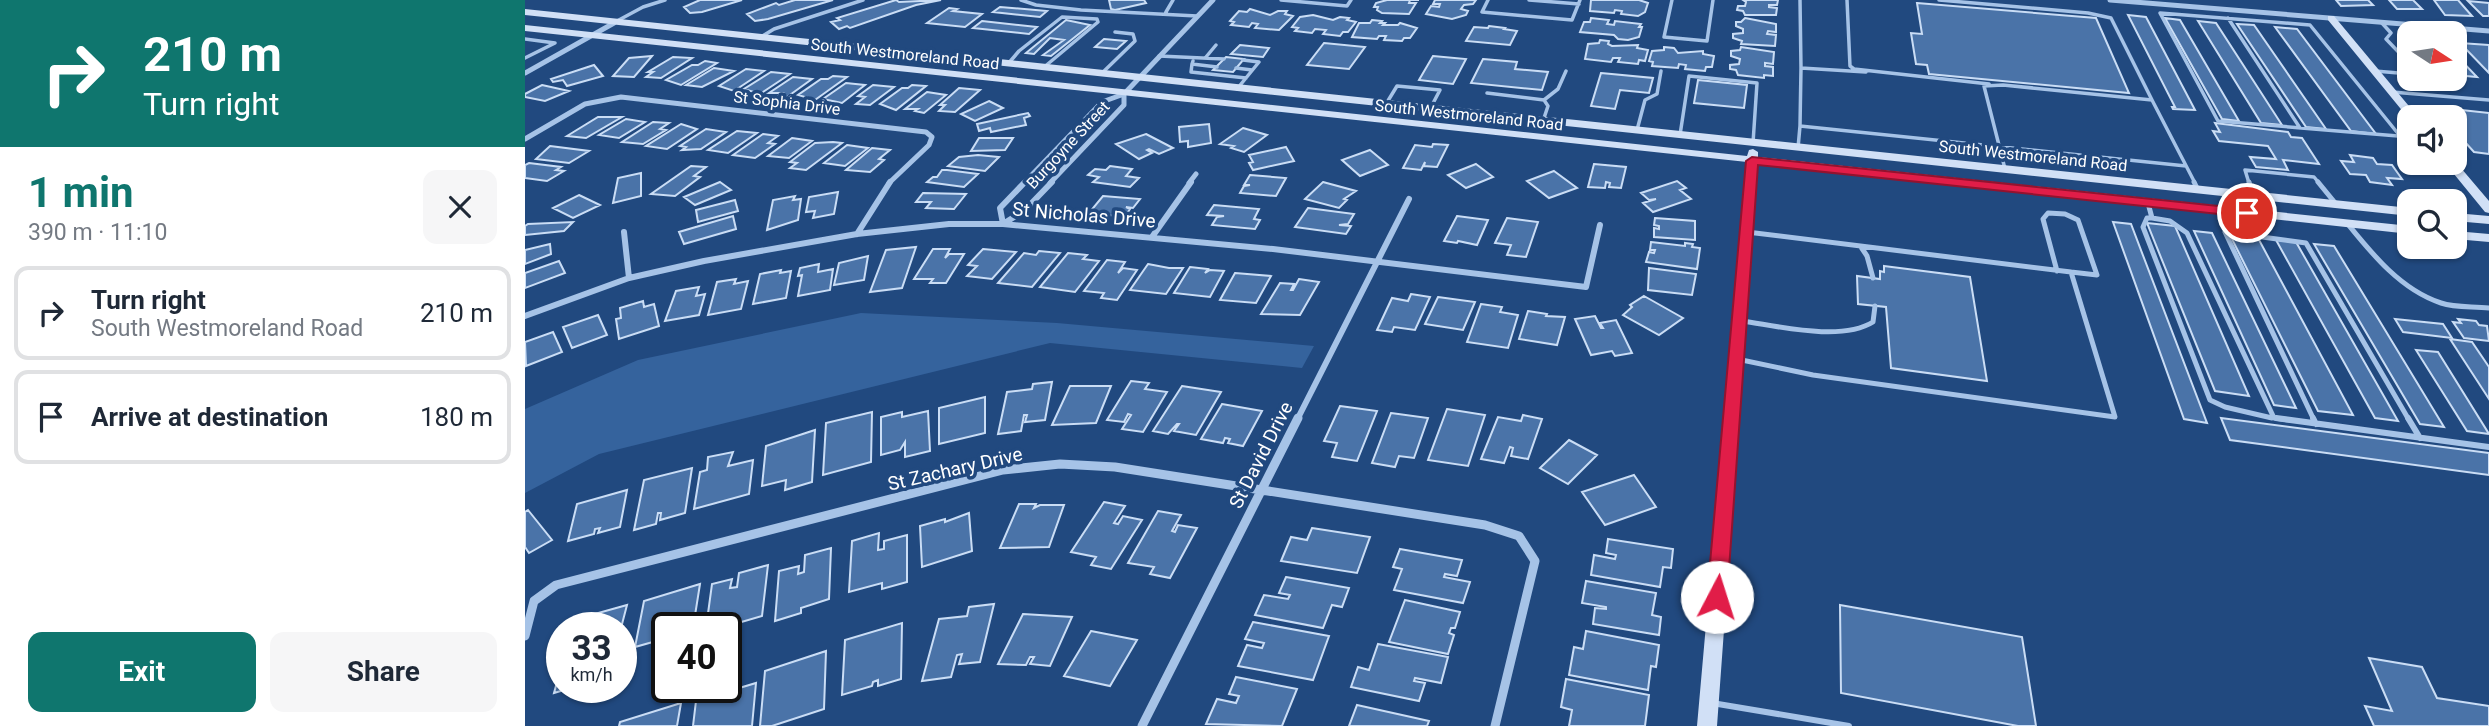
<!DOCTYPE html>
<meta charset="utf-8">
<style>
:root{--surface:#fff;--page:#f6f6f7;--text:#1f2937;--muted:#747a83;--line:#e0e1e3;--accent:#0f766e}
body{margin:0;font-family:Roboto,sans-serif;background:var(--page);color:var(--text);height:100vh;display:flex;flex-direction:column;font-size:26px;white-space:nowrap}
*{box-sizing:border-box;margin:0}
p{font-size:23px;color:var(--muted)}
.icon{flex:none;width:38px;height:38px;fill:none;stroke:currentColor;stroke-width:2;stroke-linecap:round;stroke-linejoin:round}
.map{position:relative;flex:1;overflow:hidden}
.details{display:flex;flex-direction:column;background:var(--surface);width:525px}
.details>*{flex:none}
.top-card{background:#0f766e;color:#fff;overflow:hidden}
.needle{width:46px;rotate:102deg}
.buttons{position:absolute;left:1872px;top:21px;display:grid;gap:14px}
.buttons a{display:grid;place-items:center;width:70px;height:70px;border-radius:14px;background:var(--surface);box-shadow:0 2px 5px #0004;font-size:35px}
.speed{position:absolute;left:21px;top:612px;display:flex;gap:14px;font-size:35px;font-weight:700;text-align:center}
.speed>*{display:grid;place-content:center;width:91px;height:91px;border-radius:50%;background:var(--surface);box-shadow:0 2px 5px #0004;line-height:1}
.speed small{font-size:18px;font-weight:400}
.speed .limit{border:4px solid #111;border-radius:10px;background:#fff;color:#111}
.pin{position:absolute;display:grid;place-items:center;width:60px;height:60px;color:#fff;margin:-30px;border:4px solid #fff;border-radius:50%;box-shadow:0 2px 7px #0007}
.me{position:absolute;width:77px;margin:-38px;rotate:5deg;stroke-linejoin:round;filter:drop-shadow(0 0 5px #0008)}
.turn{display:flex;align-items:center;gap:24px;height:147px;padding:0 28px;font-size:32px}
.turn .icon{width:91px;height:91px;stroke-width:2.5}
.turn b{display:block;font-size:49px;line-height:60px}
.round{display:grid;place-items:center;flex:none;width:74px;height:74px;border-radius:14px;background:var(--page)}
.headline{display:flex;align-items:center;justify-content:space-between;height:119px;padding:0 28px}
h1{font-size:42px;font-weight:700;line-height:52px;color:var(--accent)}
.cta{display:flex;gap:14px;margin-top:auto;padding:14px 28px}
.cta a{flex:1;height:80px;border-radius:14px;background:var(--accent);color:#fff;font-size:28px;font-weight:700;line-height:80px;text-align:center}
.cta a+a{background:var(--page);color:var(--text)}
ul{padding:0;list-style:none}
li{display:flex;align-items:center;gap:21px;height:94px;margin:0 14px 10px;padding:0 14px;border:4px solid var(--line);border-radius:14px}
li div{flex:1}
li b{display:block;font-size:26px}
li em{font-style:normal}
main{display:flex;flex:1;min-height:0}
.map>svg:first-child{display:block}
</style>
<main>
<section class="details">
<div class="top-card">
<div class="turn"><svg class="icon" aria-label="right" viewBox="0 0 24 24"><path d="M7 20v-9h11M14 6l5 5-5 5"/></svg><div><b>210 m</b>Turn right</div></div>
</div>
<div class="headline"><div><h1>1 min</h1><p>390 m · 11:10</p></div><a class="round"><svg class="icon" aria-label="close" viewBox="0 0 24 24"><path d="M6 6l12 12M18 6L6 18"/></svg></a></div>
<ul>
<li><svg class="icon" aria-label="right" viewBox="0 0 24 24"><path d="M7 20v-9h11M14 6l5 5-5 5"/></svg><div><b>Turn right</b><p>South Westmoreland Road</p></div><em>210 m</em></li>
<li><svg class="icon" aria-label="arrive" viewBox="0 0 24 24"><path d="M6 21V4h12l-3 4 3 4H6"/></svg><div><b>Arrive at destination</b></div><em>180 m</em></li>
</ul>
<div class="cta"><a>Exit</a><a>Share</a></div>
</section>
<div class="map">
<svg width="1964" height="726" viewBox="0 0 1964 726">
<rect width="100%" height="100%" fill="#21497f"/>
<!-- green -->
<path fill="#35639d" d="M336 313 532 323 789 346 777 368 525 343 74 454 0 493V409L113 360Z"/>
<!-- building -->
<path fill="#4a73a8" stroke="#caddf5" stroke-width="2" d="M175 0H217L177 12 165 13 159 7Z
M270 0H308L243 19 230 21 222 14 251 3 254 5Z
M371 0 374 2 416 0 391 5 325 28 322 26 314 29 306 22 315 20 312 18Z
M584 0H619L621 3 590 10 586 9Z
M862 0H894H885L884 3H891L884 14 857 13 852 10 853 7H849L851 3Z
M910 0H951L948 4 939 5 936 9 943 11 941 15 927 19 901 14 906 6 914 7 915 4H908Z
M1066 0H1114L1123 3 1120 12 1113 16 1096 14 1097 11 1090 10 1089 13 1065 11Z
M1218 0H1253L1252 5H1244V7L1252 8 1251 15H1220L1218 11 1212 10 1213 6H1220L1221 2Z
M1811 0H1843L1848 5 1816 6Z
M1864 0H1888L1897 9H1872Z
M1909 0H1933L1947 16 1920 15Z
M1943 1 1964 3V16H1958Z
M1392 3 1571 18 1604 93 1404 74 1402 65 1391 64 1386 33 1397 34Z
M475 7 522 11 515 17 468 12Z
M424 8 432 9 428 11 457 14 440 27 402 23Z
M725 9 745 15 753 11H762L760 14 768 16 754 30 730 28 733 24 727 23 724 27 706 25 709 22 705 21 714 11 722 12Z
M788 15 808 20 815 17 824 18 822 20 831 22 823 32H818L815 36 798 34 801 30 790 29 787 33 770 31 773 28 767 27 775 17Z
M1603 15 1621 17 1670 110 1648 109 1647 107H1650Z
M1066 18 1084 20 1082 24 1089 25 1090 21 1116 24 1114 27H1117L1114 37 1103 40 1093 39 1089 35 1055 32 1059 22H1065Z
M1220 18 1251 24V32L1243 31 1242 34 1251 35 1250 46 1216 44 1217 41 1208 38V34L1218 33V29L1211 26V22H1216Z
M1640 18 1655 20 1714 121 1697 119Z
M541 20 565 25 526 56 518 55 539 40 525 38 509 54 501 53Z
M847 20 857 21 855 23H860L858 25H873L875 23 892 28 885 38H879L877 41 859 40 861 36H854L852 39 827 37 834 23H845Z
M457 21 512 27 504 34 448 28Z
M1673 21 1691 23 1757 125 1736 123Z
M1712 24 1729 25 1801 129 1781 127Z
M964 26 980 28 979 29 992 31 985 45 941 41 949 27 963 28Z
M1750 27 1772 29 1851 134 1826 131Z
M579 39 601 41 592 49 570 47Z
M1075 40 1084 41 1083 44 1087 46 1113 45 1112 48 1123 50 1120 61 1114 60 1113 64 1093 62 1095 58H1088L1086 62 1060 59 1063 44 1074 43Z
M799 43 840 47 824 69 782 65Z
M1935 43 1964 45V73Z
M715 45 744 48 738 57 706 54Z
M1139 47 1149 48 1153 53 1178 51V54L1189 56 1187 67H1181L1180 71 1160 69 1161 65 1154 64 1153 68 1127 66 1128 62 1124 61 1127 51 1139 50Z
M1216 47 1249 52 1248 64 1240 63V66L1248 67V76L1239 75V78L1213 75 1211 70 1205 69V65L1214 64 1215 59 1206 56V51L1215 50Z
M1930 54 1952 77 1930 75Z
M127 56 109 77 88 76 104 58Z
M908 56 941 59 928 84 894 80Z
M148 57 167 58 136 78 121 77 128 72H123Z
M701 57 719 59 708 72 688 70Z
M958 59 992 62 990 69 1023 72 1017 90 946 83Z
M180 61 192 63 156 85 141 80 167 65H173Z
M69 65 78 76 42 86 38 80 28 82 26 79Z
M189 68 209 71 177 87 161 85Z
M221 69 239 71 209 91 194 86Z
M246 72 265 74 235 94 219 89Z
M1076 73 1128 78 1124 93 1095 90 1090 109 1066 106Z
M308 76 322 77 290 100 273 95 296 79H303Z
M268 77 287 79 262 97 253 96 257 93H244Z
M1173 80 1222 85 1219 108 1169 103Z
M321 83 340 85 317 103 298 99Z
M17 85 44 91 20 101 0 97V94Z
M348 85 369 87 345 105 331 104 340 97 333 96Z
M387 85 401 86 371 110 355 104 377 88H383Z
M434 88 455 90 430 112 414 111 420 105H415Z
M402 92 421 95 399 113 390 111 393 109H380Z
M464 101 478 108 450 121 436 114Z
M1909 107 1964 113V154L1949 152 1930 131V117H1918Z
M503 113 505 116 499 118 501 125 466 132 465 128 454 131 452 124Z
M73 117H97L61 138 42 136Z
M101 119 120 122 94 138 74 135Z
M128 122 144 123 135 129 141 130 118 144 97 142Z
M1690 123 1763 132 1766 137 1777 138 1794 164 1758 160 1763 170 1731 167 1725 157 1751 159 1743 146 1694 141 1688 131 1695 132Z
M156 124 172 129 142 149 121 146Z
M684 124 686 143 663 147V141L655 142 654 127Z
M718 128 742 135 719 152 706 148 709 146 695 144Z
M181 129 201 132 176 149 157 150 161 147 155 146Z
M212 131 232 133 203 153 183 150Z
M238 134 253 136 243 143 250 144 230 158 208 155Z
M621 134 648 148 634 154 624 149 622 150 627 153 614 159 591 144Z
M267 138 287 141 264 158 243 156Z
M454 138H488L480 150 446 151Z
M308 142 317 143 281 170 265 168 272 163 265 162 290 143Z
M908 144 923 145 912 167 899 166 900 162 896 170 878 168 890 145 907 147Z
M322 145 343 148 320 166 299 163Z
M25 146 64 151 44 163 11 159Z
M761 147 769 161 728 170 724 163 728 162 724 155Z
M347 148 365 150 354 159 359 160 345 172 321 170Z
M845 150 863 165 835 176 817 160Z
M453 155 474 157 460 171 423 166 434 157Z
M1825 155 1848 158 1852 164 1867 165 1877 179 1862 178 1867 185 1845 182 1841 175 1825 174 1816 161 1829 162Z
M4 163 36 167 31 170 39 171 22 181 0 178V165Z
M951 164 968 177 941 188 923 175Z
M1069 164 1101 167 1096 188 1084 187 1085 183 1081 182 1080 188 1063 187Z
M166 166 181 167 169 176 175 177 150 196 126 194Z
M585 166 607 169 601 176 614 178 605 187 568 182 574 177 563 175 570 169 581 170Z
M417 170H422L453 174 439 187 402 182 408 177H412Z
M1029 171 1052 188 1024 198 1002 181Z
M116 173V196L88 203 93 178Z
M725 175 761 178 751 196 715 193 719 186 725 185H719Z
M1152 181 1161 188 1155 190 1166 199 1128 212 1118 203 1131 199 1124 200 1116 193Z
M195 182 206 190 170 205 159 197Z
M798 182 831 191 819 199 822 200 814 208 780 199Z
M313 192 309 214 288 218 290 211 281 212 284 197Z
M398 193 441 194 429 209 401 208 406 202H391Z
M54 195 75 205 48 218 28 208Z
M270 196 268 200 276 199 273 220 242 230 248 200Z
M578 196 615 199 608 208 601 207 605 209 600 217 564 213Z
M210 200 213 211 173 222 171 210Z
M689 205 734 209 729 219 735 220 730 229 687 225 692 217 699 216 682 215Z
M783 208 829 214 823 224 814 225 826 226 821 234 770 227Z
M208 216 211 229 159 244 154 232Z
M932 216 963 220 952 245 933 241 932 243 919 241Z
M982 218 1013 222 1001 257 982 255 986 245 970 243Z
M1130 218 1170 221V240L1129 237V228L1134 229V226L1129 225Z
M48 222 39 231 0 235V226L3 224Z
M1588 222 1606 224 1682 423 1659 419Z
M1622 223 1650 226 1724 396 1690 391Z
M1669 231 1687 233 1771 408 1749 405Z
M1705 235 1733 238 1828 415 1793 411Z
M1751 240 1771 242 1873 421 1850 418Z
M1126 242 1160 246V243L1168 244 1167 247 1175 248 1172 269 1121 262 1124 252 1129 253 1130 250H1125Z
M25 244 26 254 0 264V250Z
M1789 244 1809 246 1919 427 1895 424Z
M391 247 377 288 345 292 361 250Z
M408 249H425L420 258 424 254H439L421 283H405L408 279H389Z
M458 249 491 252 467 279 442 276 452 266 443 265Z
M514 251 535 253 507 287 473 283 499 253 511 255Z
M543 253 562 255 558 259 574 261 550 292 515 287Z
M343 256 339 280 309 285 314 263Z
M582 260 600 262 593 273 598 268 612 270 592 300 576 298 579 293 559 291Z
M34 261 40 273 0 288V273Z
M294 264 293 272 308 269 305 290 273 296 277 275 273 276 275 268Z
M623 264 644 268H658L641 294 605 290Z
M1359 266 1445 277 1462 381 1366 368 1361 307 1333 304 1332 276 1355 279V271L1359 272Z
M665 267 683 269 680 273 685 270 699 271 685 297 649 293Z
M1124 268 1171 274 1167 295 1123 290Z
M256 270 255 273 266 271 261 298 228 304 235 274Z
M710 273 746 276 731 303 695 300Z
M211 279 209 284 223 281 216 309 183 315 192 282Z
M774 279 794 282 775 315 736 314 755 283 769 284 766 290H768Z
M174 287 171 296 180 294 174 315 140 321 151 291Z
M886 294 905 297 890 330 869 327 867 332 852 330 867 298 883 301Z
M1119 296 1158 318 1134 335 1098 315 1107 307 1105 305Z
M913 297 950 302 938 330 900 324Z
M118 301 119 307 129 304 134 326 94 339 91 319 96 318 95 308Z
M956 304 977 307 975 312 993 315 983 348 942 342Z
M1003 311 1022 314 1021 316 1040 317 1032 345 994 339Z
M73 315 82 335 47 348 38 327Z
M1070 316 1076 328H1078L1075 323 1091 320 1107 353 1090 356 1087 351 1066 355 1050 319Z
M1870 319 1918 324 1927 338 1878 332Z
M1933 319 1951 321 1954 325 1962 326 1964 341 1939 338 1928 322 1936 323Z
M28 332 37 352 1 366 0 342Z
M1925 339 1947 342 1964 367V399Z
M1891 350 1913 352 1964 434 1942 431Z
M606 381 624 383 620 389 642 392 618 432 597 429 606 415 603 414 599 422 582 420Z
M527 382 520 420 500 422 502 415H499L496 431 473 434 482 392 507 389 508 384Z
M545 386H586L571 423 527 425Z
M657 386 696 392 671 435 649 431 654 424H652L643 434 628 431Z
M460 397V433L414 444V408Z
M697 404 737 411 718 446 703 443 705 439 700 438 698 443 676 439Z
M815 406 852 411 832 461 807 457 812 443 799 441Z
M922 409 960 415 943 466 903 460Z
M403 411 405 451 380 457V442L375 450 356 455V417L377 412V417Z
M347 412 346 462 298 475 301 423Z
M866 413 903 418 889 458 874 456 870 467 847 463Z
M998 415 1017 419 1003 459 986 456 988 448 985 447 979 463 956 459 973 417 996 421Z
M1696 418 1964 453V475L1705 440Z
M290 430 287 482 260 490 261 480 237 486 241 446Z
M1044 440 1072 455 1043 484 1015 468Z
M208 452 203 466 228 460 224 494 169 509 175 472 182 470 183 457Z
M167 468 160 513 135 520 136 513H133L131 524 109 530 119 480Z
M1109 475 1131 507 1080 525 1057 492Z
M102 490 95 527 73 533 75 528 70 529 69 534 43 541 52 504Z
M579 502 600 506 589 523 593 524 598 516 617 520 586 569 566 565 571 557 546 552Z
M494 504H511L509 508 515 505H539L524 547 475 548Z
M3 510 27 540 4 553 0 547V512Z
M633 511 656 515 647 531 650 532 653 525 672 528 645 578 625 574 629 567 603 563Z
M444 513 447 551 397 567 395 526 420 519V522Z
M787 528 845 537 832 573 756 561 766 537 782 540Z
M354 533 353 550 359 549V541L382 535V582L357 589V583L324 592 327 541Z
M1083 539 1148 549 1146 568 1138 567 1135 587 1066 575 1069 555 1090 559 1091 555 1081 553Z
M306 548 304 599 276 608V613L250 621 254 571 274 566 273 574 279 572 280 555Z
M875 549 937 560 932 576 920 574 919 577 945 582 938 603 869 590 877 569 868 567Z
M243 565 237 616 196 628H181L187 584 207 579 205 588 212 587 214 573Z
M761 577 824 588 817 607 807 605 798 628 730 615 739 595 763 599 765 595 754 593Z
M1061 581 1131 593 1127 615 1136 617 1134 635 1068 624 1070 608 1081 609V607L1057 603Z
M175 584 168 628H142V638L110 647 119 601Z
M880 600 935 612 930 628H926L924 633 929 635 923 654 864 642Z
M469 604 455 662 434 664 437 654 432 655 426 677 397 681 414 619 442 616 444 607Z
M102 605 96 628H46L48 620Z
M1315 605 1497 637 1511 726H1493L1316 693Z
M498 614 547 617 525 666 505 664 509 657H505L501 665 473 664Z
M728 622 804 636 788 680 713 666 722 645 737 648 739 643 720 639Z
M377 623 376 679 353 686V680L348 682 347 686 317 695 320 640Z
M566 631 612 640 585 686 539 676Z
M1061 631 1134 645 1131 667 1126 666 1123 690 1044 675 1049 647 1058 649Z
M853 644 923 657 916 683 890 678 889 681 900 683 894 701 826 687 833 667 844 670Z
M301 651 299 709 247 726H235L240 671Z
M1844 658 1897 667 1912 698 1964 706V726H1849L1840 706 1867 711Z
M37 664V688H46L29 693Z
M711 677 772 689 757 726 681 724 692 699 711 703 714 696 704 694Z
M1041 679 1124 695 1120 726H1044L1047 710 1036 707Z
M231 683 227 726H168L171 701Z
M156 703 152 726H94L95 722Z
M832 705 904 721 902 726H824Z"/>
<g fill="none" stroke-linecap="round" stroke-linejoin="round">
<!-- lane-far2 -->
<path stroke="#a6c3e7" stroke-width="3.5" d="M496 0 511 5 556 10 672 16
M756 0 822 6 826 0
M963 0 957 12 1047 20 1055 0
M1004 0 1054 4
M1147 0 1139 37 1182 41 1188 0
M1275 0 1276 68
M1322 0 1325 66 1329 69 1464 84
M1414 0 1563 13 1586 18 1627 100
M641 12 648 0
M1703 18 1775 128
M92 21 118 7 140 0
M1856 22 1866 33 1861 39 1885 64
M236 37 249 29 338 0
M0 39 30 43 0 58
M634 56 699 59
M681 57 691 45
M668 61 667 64 692 67
M483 64 494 51 537 17 572 19 573 22 518 68
M667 64 666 72 721 78
M711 68 727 70
M1850 71 1885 74
M1341 72 1276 68 1275 126 1661 166
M576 74 610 41 608 34 590 32
M712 89 734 62 718 60
M1867 92 1964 100
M962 93 1019 100 1023 106 1018 121
M1019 100 1033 89 1041 71
M861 104 872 86 915 90 905 109
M1112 130 1120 100 1132 94 1136 71
M1155 135 1164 76 1232 83 1228 143
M1875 136 1785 25 1635 13 1693 121 1885 137
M1273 148 1275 126
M1480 169 1459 86 1478 85 1627 100 1670 183
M1724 183 1720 170 1789 177 1794 183"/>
<!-- lane-far1 -->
<path stroke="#a6c3e7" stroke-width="5" d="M1669 182 1673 190
M1724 182 1728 195
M1793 182 1811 204
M1623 203 1627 218 1645 221 1662 233 1749 418 1764 420
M1627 218H1622L1618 227 1685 400 1700 407 1747 418
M1822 223C1847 254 1876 290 1916 303 1931 308 1948 306 1964 308
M1336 247 1342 256 1348 278
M1532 271 1518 219 1523 213 1540 214 1553 220 1572 275 1546 272
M1217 321C1253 326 1316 342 1348 322L1350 306
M1212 359 1288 375 1590 417 1546 272 1222 232
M1789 420 1700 232 1781 243 1884 420"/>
<!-- lane -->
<path stroke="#a6c3e7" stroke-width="6" d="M1751 418 1964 447
M1788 418 1791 424
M1883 418 1895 438
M1187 703 1324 726"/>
<!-- street-far2 -->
<path stroke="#a6c3e7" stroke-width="5" d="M1585 0 1964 31
M0 73 89 23
M599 94 688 0
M0 139 60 104 96 97 401 132 407 137 404 145 364 183
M499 183 577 102 599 94
M525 183 599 105V94
M664 183 671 174"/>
<!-- street-far1 -->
<path stroke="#a6c3e7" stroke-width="6" d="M500 182 475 208 478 224 500 210 527 182
M99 232 104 278
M332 234 365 182
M627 237 666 182
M0 316 104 278 179 261 332 234 424 224H478L748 249 1061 287 1075 225
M772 420 884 199"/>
<!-- street -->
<path stroke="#a6c3e7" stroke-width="9" d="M0 636 9 601 31 585 478 470 535 464 590 467 960 525 994 536 1010 561 970 726
M617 726 773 418"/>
<!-- secondary -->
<path fill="#d1e0f6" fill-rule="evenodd" d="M0 9 1885 208V216L0 15Z
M1803 16H1809L1893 117H1885L1884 119 1803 20Z
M0 25 1222 156 1224 150 1228 149 1233 152V157L1885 226V234L1233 163 1192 726H1172L1222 162 0 31Z
M1930 161 1964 201V213L1960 212 1920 163Z
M1930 213 1964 216V224L1930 221Z
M1930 231 1964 234V242L1930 239Z"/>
</g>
<!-- route -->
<path fill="#e11d48" stroke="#92132f" stroke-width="2" d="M1227 157 1722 209 1729 213 1722 217 1233 165 1202 597 1199 603 1192 605 1185 603 1182 597 1221 161Z"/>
<g text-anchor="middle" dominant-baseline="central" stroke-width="7" stroke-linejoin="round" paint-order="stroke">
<!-- far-street labels -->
<g font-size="16" fill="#fff" stroke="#21497f">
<text transform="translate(380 54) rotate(6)">South Westmoreland Road</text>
<text transform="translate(262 103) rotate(7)">St Sophia Drive</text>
<text transform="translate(944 115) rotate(6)">South Westmoreland Road</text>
<text transform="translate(543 145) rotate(-47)">Burgoyne Street</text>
<text transform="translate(1508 156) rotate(6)">South Westmoreland Road</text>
</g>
<!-- street labels -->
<g font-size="19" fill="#fff" stroke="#21497f">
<text transform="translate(559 215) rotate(5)">St Nicholas Drive</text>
<text transform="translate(736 455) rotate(-63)">St David Drive</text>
<text transform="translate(430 469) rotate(-13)">St Zachary Drive</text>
</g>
</g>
</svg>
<div class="buttons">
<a><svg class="needle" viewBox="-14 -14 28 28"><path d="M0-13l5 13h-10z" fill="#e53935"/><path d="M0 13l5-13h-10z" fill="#747a83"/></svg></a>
<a><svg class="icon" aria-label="sound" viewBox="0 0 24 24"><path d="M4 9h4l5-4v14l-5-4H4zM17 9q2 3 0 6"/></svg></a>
<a><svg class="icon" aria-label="search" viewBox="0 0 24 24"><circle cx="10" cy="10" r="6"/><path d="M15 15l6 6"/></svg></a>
</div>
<div class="speed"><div>33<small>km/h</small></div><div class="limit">40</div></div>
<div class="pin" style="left:1722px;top:213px;background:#d93025"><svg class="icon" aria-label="arrive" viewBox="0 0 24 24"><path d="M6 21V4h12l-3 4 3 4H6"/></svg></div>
<svg class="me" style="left:1192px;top:597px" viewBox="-20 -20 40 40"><circle r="19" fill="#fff"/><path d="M0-13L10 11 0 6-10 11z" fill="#e11d48"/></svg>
</div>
</main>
